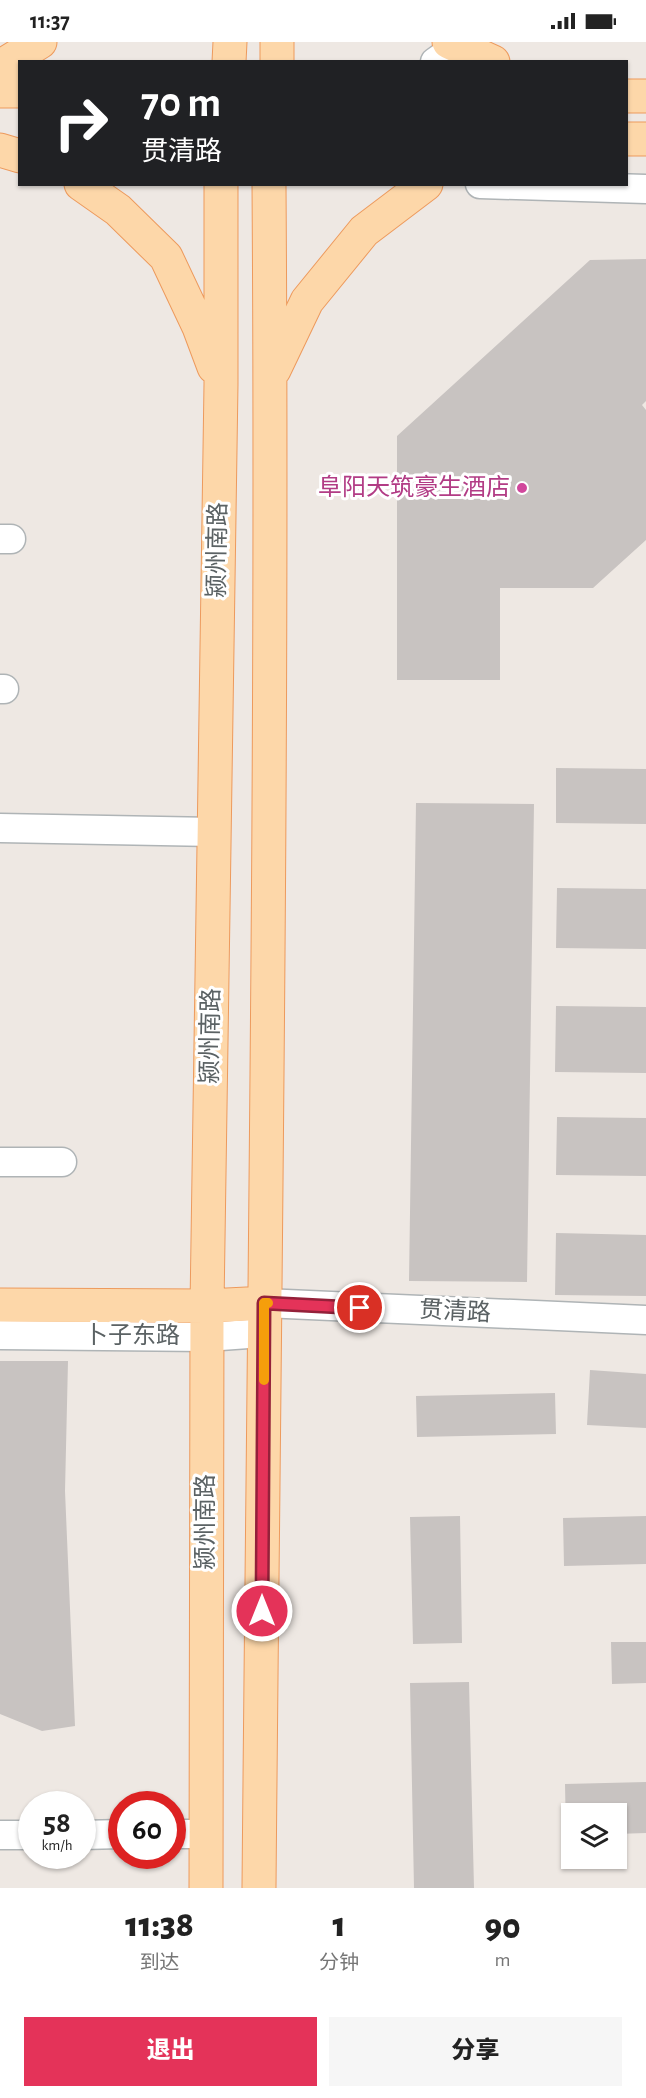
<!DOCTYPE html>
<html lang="zh">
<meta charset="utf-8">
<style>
:root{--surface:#fff;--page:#f6f6f6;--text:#222;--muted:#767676;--accent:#e43359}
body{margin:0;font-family:"Alegreya Sans","Noto Sans SC",sans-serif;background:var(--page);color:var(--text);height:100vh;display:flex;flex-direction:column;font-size:22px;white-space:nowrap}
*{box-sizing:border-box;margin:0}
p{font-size:20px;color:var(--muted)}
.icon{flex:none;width:33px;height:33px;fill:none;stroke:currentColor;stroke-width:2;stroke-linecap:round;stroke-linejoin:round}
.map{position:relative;height:1846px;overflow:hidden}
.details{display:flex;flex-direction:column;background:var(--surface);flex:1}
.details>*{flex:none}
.banner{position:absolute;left:18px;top:18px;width:610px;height:126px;border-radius:0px;box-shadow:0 2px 4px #0004;background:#202124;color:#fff;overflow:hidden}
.fabs{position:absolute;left:561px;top:1761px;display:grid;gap:12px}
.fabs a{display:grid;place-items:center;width:66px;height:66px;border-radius:0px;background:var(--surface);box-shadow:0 2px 4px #0004;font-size:30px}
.speed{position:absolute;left:18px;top:1749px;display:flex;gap:12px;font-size:30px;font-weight:700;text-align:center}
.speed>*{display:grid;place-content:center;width:78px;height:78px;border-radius:50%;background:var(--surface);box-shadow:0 2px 4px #0004;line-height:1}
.speed small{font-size:15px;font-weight:400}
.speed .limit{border:9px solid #d22;background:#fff;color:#111}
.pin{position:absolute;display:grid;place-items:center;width:51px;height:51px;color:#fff;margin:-26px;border:3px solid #fff;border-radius:50%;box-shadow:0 2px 6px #0007}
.me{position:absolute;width:66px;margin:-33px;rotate:0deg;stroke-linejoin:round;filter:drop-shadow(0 0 4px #0008)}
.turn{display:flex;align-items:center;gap:21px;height:126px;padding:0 24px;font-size:27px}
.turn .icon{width:78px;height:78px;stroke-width:2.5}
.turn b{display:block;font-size:42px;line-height:51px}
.eta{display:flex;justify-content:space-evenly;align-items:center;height:102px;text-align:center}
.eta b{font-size:36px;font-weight:800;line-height:42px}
.primary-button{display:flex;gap:12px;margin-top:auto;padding:12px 24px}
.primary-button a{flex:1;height:69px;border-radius:0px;background:var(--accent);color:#fff;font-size:24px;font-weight:800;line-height:69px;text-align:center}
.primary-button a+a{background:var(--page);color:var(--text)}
.status{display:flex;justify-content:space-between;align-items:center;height:42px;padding:0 30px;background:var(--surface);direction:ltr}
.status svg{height:16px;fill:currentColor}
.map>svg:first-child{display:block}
</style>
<div class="status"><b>11:37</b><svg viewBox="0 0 49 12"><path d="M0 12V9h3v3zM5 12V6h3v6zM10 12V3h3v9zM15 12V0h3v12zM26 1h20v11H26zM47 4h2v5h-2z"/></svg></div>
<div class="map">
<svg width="646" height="1846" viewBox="0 0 646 1846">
<rect width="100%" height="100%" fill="#eee8e3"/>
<!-- building -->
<path fill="#c8c3c1" d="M646 217V359L642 363 646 368V498L593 546H500V638H397V394L590 218Z
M556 726 646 727V782L556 781Z
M416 761 534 762 527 1240 409 1239Z
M557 846 646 847V907L556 906Z
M556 964 646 965V1031L555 1030Z
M557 1075 646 1076V1134L556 1133Z
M556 1191 646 1193V1254L555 1253Z
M0 1319H68L65 1449 75 1684 42 1689 0 1672Z
M590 1328 646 1332V1386L587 1383Z
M555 1351 556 1392 417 1395 416 1354Z
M460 1474 462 1601 413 1602 410 1475Z
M646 1474V1522L564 1524 563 1476Z
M611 1600H646V1641L612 1642Z
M469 1640 474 1846H414L410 1641Z
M646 1740V1791L616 1792V1772H572V1793H566L565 1742Z"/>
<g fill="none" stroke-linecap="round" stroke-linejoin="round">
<defs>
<path id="minor" d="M435 20 463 0
M480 142 646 147
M0 497H11
M0 647H4
M0 786 214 790
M0 1120H62
M264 1261 646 1278
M0 1293 207 1295 264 1291
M172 1792H206
M0 1793H32
M82 1793 122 1792"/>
<path id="major" d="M449 0 493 20
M229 20 230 0
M277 20V0
M0 25 40 0
M0 49H20
M627 54H646
M627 97H646
M0 108 20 114
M81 142 118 168 166 215 199 285 214 325
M274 328 307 259 364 189 426 142
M0 1263 207 1264 264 1261
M206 1846 207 1264 221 342V142
M259 1846C264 1278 273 710 269 142"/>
</defs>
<!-- minor casing -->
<use href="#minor" stroke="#afb4b6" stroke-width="31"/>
<!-- major casing -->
<use href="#major" stroke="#ed9a5d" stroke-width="35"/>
<!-- minor -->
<use href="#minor" stroke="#fff" stroke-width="28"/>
<!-- major -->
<use href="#major" stroke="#fdd7a9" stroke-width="33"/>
</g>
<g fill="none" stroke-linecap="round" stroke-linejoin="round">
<defs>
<path id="route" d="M262 1569 264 1261 360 1266"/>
</defs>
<!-- route casing -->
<use href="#route" stroke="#94213a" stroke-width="15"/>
<!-- route -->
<use href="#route" stroke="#e43359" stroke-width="10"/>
<!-- slow -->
<path stroke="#f59e0b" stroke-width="10" d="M264 1338V1261H268"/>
</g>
<!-- markers -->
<circle fill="#d1479c" stroke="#fff" stroke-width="2" cx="522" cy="446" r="6"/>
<g text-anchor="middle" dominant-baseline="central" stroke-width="6" stroke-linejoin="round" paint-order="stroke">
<!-- hotel labels -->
<g font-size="24" fill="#b23c85" stroke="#fff" text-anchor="end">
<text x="510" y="446">阜阳天筑豪生酒店</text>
</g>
<!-- street labels -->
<g font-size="24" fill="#5b6264" stroke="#fff">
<text transform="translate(218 508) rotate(-89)">颍州南路</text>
<text transform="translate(211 994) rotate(-89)">颍州南路</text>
<text transform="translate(455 1270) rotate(3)">贯清路</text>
<text x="132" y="1294">卜子东路</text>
<text transform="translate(206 1480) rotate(-90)">颍州南路</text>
</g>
</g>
</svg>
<div class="fabs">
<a><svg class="icon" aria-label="layers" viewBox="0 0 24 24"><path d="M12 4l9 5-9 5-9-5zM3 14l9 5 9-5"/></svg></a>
</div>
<div class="speed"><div>58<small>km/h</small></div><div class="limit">60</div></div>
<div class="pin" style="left:360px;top:1266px;background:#d93025"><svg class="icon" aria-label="arrive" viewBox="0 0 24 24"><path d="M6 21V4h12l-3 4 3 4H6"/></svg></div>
<svg class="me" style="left:262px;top:1569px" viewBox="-20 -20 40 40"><circle r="17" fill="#e43359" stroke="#fff" stroke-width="3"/><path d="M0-11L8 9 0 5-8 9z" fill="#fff"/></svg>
<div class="banner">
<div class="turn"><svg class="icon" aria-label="right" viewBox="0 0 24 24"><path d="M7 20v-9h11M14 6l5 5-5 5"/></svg><div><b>70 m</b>贯清路</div></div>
</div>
</div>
<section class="details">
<div class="eta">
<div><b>11:38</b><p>到达</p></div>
<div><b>1</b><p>分钟</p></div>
<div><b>90</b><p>m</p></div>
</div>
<div class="primary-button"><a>退出</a><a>分享</a></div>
</section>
